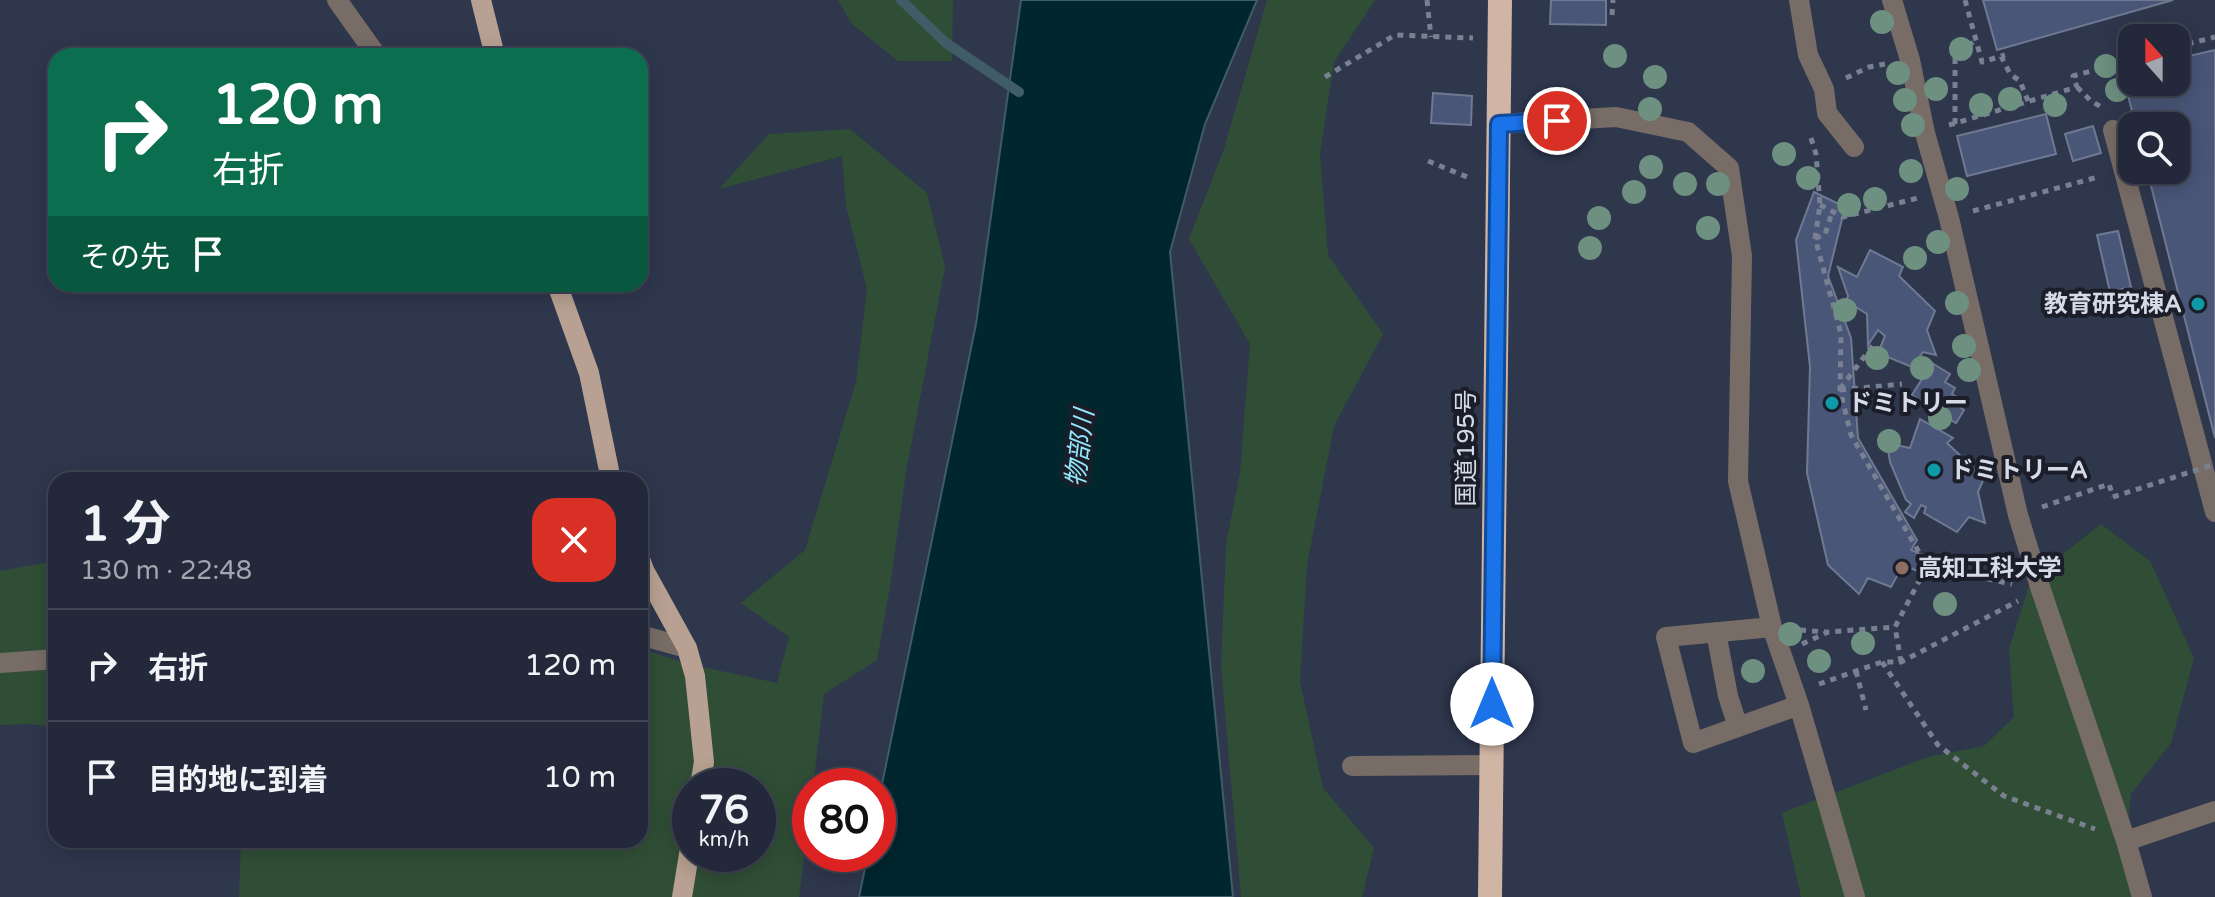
<!DOCTYPE html>
<html lang="ja">
<meta charset="utf-8">
<style>
:root{--surface:#23293a;--page:#2f3545;--text:#f1f3f6;--muted:#a3a6af;--line:#404554}
body{margin:0;font-family:"Varela Round","Noto Sans JP",sans-serif;background:var(--page);color:var(--text);height:100vh;display:flex;flex-direction:column;font-size:30px;white-space:nowrap}
*{box-sizing:border-box;margin:0}
p{font-size:26px;color:var(--muted)}
.icon{flex:none;width:44px;height:44px;fill:none;stroke:currentColor;stroke-width:2;stroke-linecap:round;stroke-linejoin:round}
.map{position:relative;flex:1;overflow:hidden}
.side{position:absolute;left:48px;top:472px;width:600px;height:376px;display:flex;flex-direction:column;background:var(--surface);border-radius:24px;box-shadow:0 4px 20px #0003,0 0 0 2px var(--line)}
.side>*{flex:none}
.guide{position:absolute;left:48px;top:48px;width:600px;height:244px;border-radius:24px;box-shadow:0 4px 20px #0003,0 0 0 2px var(--line);background:#0b6e4f;color:#fff;overflow:hidden}
.needle{width:52px;rotate:339deg}
.controls{position:absolute;left:2118px;top:24px;display:grid;gap:16px}
.controls a{display:grid;place-items:center;width:72px;height:72px;border-radius:16px;background:var(--surface);box-shadow:0 4px 20px #0003,0 0 0 2px var(--line);font-size:40px}
.speed{position:absolute;left:672px;top:768px;display:flex;gap:16px;font-size:40px;font-weight:700;text-align:center}
.speed>*{display:grid;place-content:center;width:104px;height:104px;border-radius:50%;background:var(--surface);box-shadow:0 4px 20px #0003,0 0 0 2px var(--line);line-height:1}
.speed small{font-size:20px;font-weight:400}
.speed .limit{border:12px solid #d22;background:#fff;color:#111}
.pin{position:absolute;display:grid;place-items:center;width:68px;height:68px;color:#fff;margin:-34px;border:4px solid #fff;border-radius:50%;box-shadow:0 2px 8px #0007}
.me{position:absolute;width:88px;margin:-44px;rotate:0deg;stroke-linejoin:round;filter:drop-shadow(0 0 6px #0008)}
.turn{display:flex;align-items:center;gap:28px;height:168px;padding:0 32px;font-size:36px}
.turn .icon{width:104px;height:104px;stroke-width:2.5}
.turn b{display:block;font-size:56px;line-height:68px}
.then{display:flex;align-items:center;height:76px;padding:0 32px;background:#0003;gap:16px;font-size:30px}
.round{display:grid;place-items:center;flex:none;width:84px;height:84px;border-radius:24px;background:var(--page)}
.head{display:flex;align-items:center;justify-content:space-between;height:136px;padding:0 32px}
h1{font-size:48px;font-weight:700;line-height:60px}
ul{padding:0;list-style:none}
li{display:flex;align-items:center;gap:24px;height:112px;padding:0 32px;border-top:2px solid var(--line)}
li div{flex:1}
li b{display:block;font-size:30px}
li em{font-style:normal}
.map>svg:first-child{display:block}
</style>
<div class="map">
<svg width="2215" height="897" viewBox="0 0 2215 897">
<rect width="100%" height="100%" fill="#2f374d"/>
<!-- green -->
<path fill="#304e36" fill-rule="evenodd" d="M838 0H953L952 61H898L852 24Z
M1267 0H1375L1334 62 1320 154 1328 255 1383 334 1334 426 1307 565 1300 682 1323 788 1374 848 1362 897H1241L1221 667 1226 544 1240 473 1250 344 1189 239 1224 149Z
M850 129 927 193 945 267 906 472 890 587 877 660 824 694 813 786H810V810L799 897H239L241 840H640V648L684 663 777 683 789 637 741 603 805 550 856 382 867 289 846 206 842 156 719 189 769 134ZM690 786H758V854H690Z
M2101 524 2150 561 2194 658 2171 743 2131 794 2124 866 2142 897H1801L1782 813 1928 757 1984 746 2014 717 2009 649 2031 579Z
M56 561V727L28 724 0 725V571Z"/>
<!-- water -->
<path fill="#00262e" stroke="#405c66" stroke-width="2" d="M1021 0H1257L1205 124 1170 252 1233 897H859L868 854H878V804L976 324Z"/>
<g fill="none" stroke-linecap="round" stroke-linejoin="round">
<!-- stream -->
<path stroke="#405c66" stroke-width="10" d="M901 0 946 43 1019 92"/>
</g>
<!-- building -->
<path fill="#4a5678" stroke="#6f7992" stroke-width="2" d="M1551 0H1606V25L1550 24Z
M1983 0H2173L1997 50Z
M2215 50V438L2147 170H2176V126H2136L2122 73 2132 71V82H2176V59Z
M1433 93 1472 96 1471 125 1431 123Z
M2046 114 2056 154 1967 176 1957 136Z
M2093 126 2101 153 2073 161 2065 134Z
M1814 192 1845 207 1828 276 1851 338 1858 438 1917 540 1911 550 1943 564 1939 580 1903 565 1891 587 1868 578 1859 594 1828 565 1807 473 1810 367 1796 240Z
M2118 231 2131 287 2110 292 2097 235Z
M1870 250 1903 267 1899 276 1935 311 1927 330 1936 355 1923 352 1912 367 1878 353 1885 336 1878 330 1868 345 1867 314 1846 301 1848 296 1838 267 1857 277Z
M1932 363 1950 374 1945 382 1955 388 1952 394 1960 399 1957 405 1964 410 1956 423 1912 395Z
M1920 419 1953 438 1947 443 1984 478 1978 492 1985 523 1969 517 1957 532 1924 513 1926 507 1921 505 1914 518 1905 512 1911 504 1906 500 1890 462 1887 443 1910 448Z"/>
<g fill="none" stroke-linecap="round" stroke-linejoin="round">
<!-- path -->
<path stroke="#798092" stroke-width="5" stroke-dasharray="6 6" stroke-linecap="butt" d="M1427 0 1431 37
M1965 0 1982 62 2005 55
M1612 15 1613 0
M2176 47 2215 37
M2001 56 2010 74 2020 81 2028 101
M1325 77 1395 35 1473 38
M1846 78 1869 67 1885 64
M2077 87 2091 101 2103 108
M1955 124V58L1973 42 1975 37
M1949 125 2077 87 2073 76 2132 60
M1811 138 1816 154 1820 205 1815 238 1841 334 1840 390 1851 435 1927 566 2012 584
M1428 161 1472 179
M1820 205 1843 217 1918 198
M1973 211 2098 177
M1815 238 1825 235 1832 212
M1840 389 1873 345
M1840 390 1902 384
M2042 507 2109 484 2113 497
M1800 630 1826 632
M1802 644 1828 632 1895 627
M1882 662 1938 745 2004 796 2095 829
M1901 662 1895 627 1927 566
M1856 671 1866 710
M1819 684 1882 662H1901L2018 601"/>
<!-- minor -->
<path stroke="#786d66" stroke-width="20" d="M337 0 377 56
M1799 0 1808 55 1824 89 1827 113 1854 147
M1892 0 1910 60 1925 133 1949 218 2018 515 2041 590 2126 841 2142 897
M1499 124 1616 117 1688 132 1729 168 1742 256 1738 481 1772 627 1799 705 1855 897
M2113 130 2215 512
M1772 627 1666 637 1693 743 1799 705
M1716 632 1728 696 1738 727
M640 635 687 648
M0 663 56 659
M1352 766 1492 765
M2126 841 2215 811"/>
<!-- major -->
<path stroke="#b8a192" stroke-width="20" d="M481 0 495 56
M557 284 589 373 611 480
M640 559 644 570 687 648 695 676 704 762 700 786
M682 897 690 848"/>
<!-- highway -->
<path stroke="#d1b5a4" stroke-width="24" d="M1490 897 1500 0"/>
<!-- path-bridge -->
<path stroke="#798092" stroke-width="5" stroke-dasharray="6 6" stroke-linecap="butt" d="M2113 497 2215 464"/>
</g>
<!-- trees -->
<g fill="#6d9080">
<circle cx="1882" cy="22" r="12"/>
<circle cx="1961" cy="49" r="12"/>
<circle cx="1615" cy="56" r="12"/>
<circle cx="2106" cy="66" r="12"/>
<circle cx="1898" cy="73" r="12"/>
<circle cx="1655" cy="77" r="12"/>
<circle cx="1936" cy="89" r="12"/>
<circle cx="2117" cy="90" r="12"/>
<circle cx="2010" cy="99" r="12"/>
<circle cx="1905" cy="100" r="12"/>
<circle cx="1981" cy="105" r="12"/>
<circle cx="2055" cy="105" r="12"/>
<circle cx="1650" cy="109" r="12"/>
<circle cx="1913" cy="125" r="12"/>
<circle cx="1784" cy="154" r="12"/>
<circle cx="1651" cy="167" r="12"/>
<circle cx="1911" cy="171" r="12"/>
<circle cx="1808" cy="178" r="12"/>
<circle cx="1685" cy="184" r="12"/>
<circle cx="1718" cy="184" r="12"/>
<circle cx="1957" cy="189" r="12"/>
<circle cx="1634" cy="192" r="12"/>
<circle cx="1875" cy="199" r="12"/>
<circle cx="1849" cy="205" r="12"/>
<circle cx="1599" cy="218" r="12"/>
<circle cx="1708" cy="228" r="12"/>
<circle cx="1938" cy="242" r="12"/>
<circle cx="1590" cy="248" r="12"/>
<circle cx="1915" cy="258" r="12"/>
<circle cx="1957" cy="303" r="12"/>
<circle cx="1845" cy="310" r="12"/>
<circle cx="1964" cy="346" r="12"/>
<circle cx="1877" cy="358" r="12"/>
<circle cx="1922" cy="368" r="12"/>
<circle cx="1969" cy="370" r="12"/>
<circle cx="1940" cy="418" r="12"/>
<circle cx="1889" cy="441" r="12"/>
<circle cx="1945" cy="604" r="12"/>
<circle cx="1790" cy="634" r="12"/>
<circle cx="1863" cy="643" r="12"/>
<circle cx="1819" cy="661" r="12"/>
<circle cx="1753" cy="671" r="12"/>
</g>
<g fill="none" stroke-linecap="round" stroke-linejoin="round">
<defs>
<path id="route" d="M1492 704 1499 124 1557 121"/>
</defs>
<!-- route casing -->
<use href="#route" stroke="#114b97" stroke-width="20"/>
<!-- route -->
<use href="#route" stroke="#1a73e8" stroke-width="14"/>
</g>
<!-- markers -->
<g fill="#0f9aa8" stroke="#1b1e29" stroke-width="3">
<circle cx="2198" cy="304" r="8"/>
<circle cx="1832" cy="403" r="8"/>
<circle cx="1934" cy="470" r="8"/>
</g>
<circle fill="#8d6e63" stroke="#1b1e29" stroke-width="3" cx="1902" cy="568" r="8"/>
<g text-anchor="middle" dominant-baseline="central" stroke-width="8" stroke-linejoin="round" paint-order="stroke">
<!-- poi labels -->
<g font-size="24" font-weight="bold" fill="#d4dae8" stroke="#1b1e29" text-anchor="start">
<text x="2182" y="304" text-anchor="end">教育研究棟A</text>
<text x="1848" y="403">ドミトリー</text>
<text x="1950" y="470">ドミトリーA</text>
<text x="1918" y="568">高知工科大学</text>
</g>
<!-- street labels -->
<g font-size="24" fill="#d4dae8" stroke="#1b1e29">
<text transform="translate(1466 448) rotate(-90)">国道195号</text>
</g>
<!-- water labels -->
<g font-size="26" font-style="italic" fill="#92e7fb" stroke="#1b1e29">
<text transform="translate(1080 448) rotate(-83)">物部川</text>
</g>
</g>
</svg>
<div class="controls">
<a><svg class="needle" viewBox="-14 -14 28 28"><path d="M0-13l5 13h-10z" fill="#e53935"/><path d="M0 13l5-13h-10z" fill="#a3a6af"/></svg></a>
<a><svg class="icon" aria-label="search" viewBox="0 0 24 24"><circle cx="10" cy="10" r="6"/><path d="M15 15l6 6"/></svg></a>
</div>
<div class="speed"><div>76<small>km/h</small></div><div class="limit">80</div></div>
<div class="pin" style="left:1557px;top:121px;background:#d93025"><svg class="icon" aria-label="arrive" viewBox="0 0 24 24"><path d="M6 21V4h12l-3 4 3 4H6"/></svg></div>
<svg class="me" style="left:1492px;top:704px" viewBox="-20 -20 40 40"><circle r="19" fill="#fff"/><path d="M0-13L10 11 0 6-10 11z" fill="#1a73e8"/></svg>
<div class="guide">
<div class="turn"><svg class="icon" aria-label="right" viewBox="0 0 24 24"><path d="M7 20v-9h11M14 6l5 5-5 5"/></svg><div><b>120 m</b>右折</div></div>
<div class="then">その先<svg class="icon" aria-label="arrive" viewBox="0 0 24 24"><path d="M6 21V4h12l-3 4 3 4H6"/></svg></div>
</div>
<section class="side">
<div class="head"><div><h1>1 分</h1><p>130 m · 22:48</p></div><a class="round" style="background:#d93025;color:#fff"><svg class="icon" aria-label="close" viewBox="0 0 24 24"><path d="M6 6l12 12M18 6L6 18"/></svg></a></div>
<ul>
<li><svg class="icon" aria-label="right" viewBox="0 0 24 24"><path d="M7 20v-9h11M14 6l5 5-5 5"/></svg><div><b>右折</b></div><em>120 m</em></li>
<li><svg class="icon" aria-label="arrive" viewBox="0 0 24 24"><path d="M6 21V4h12l-3 4 3 4H6"/></svg><div><b>目的地に到着</b></div><em>10 m</em></li>
</ul>
</section>
</div>
